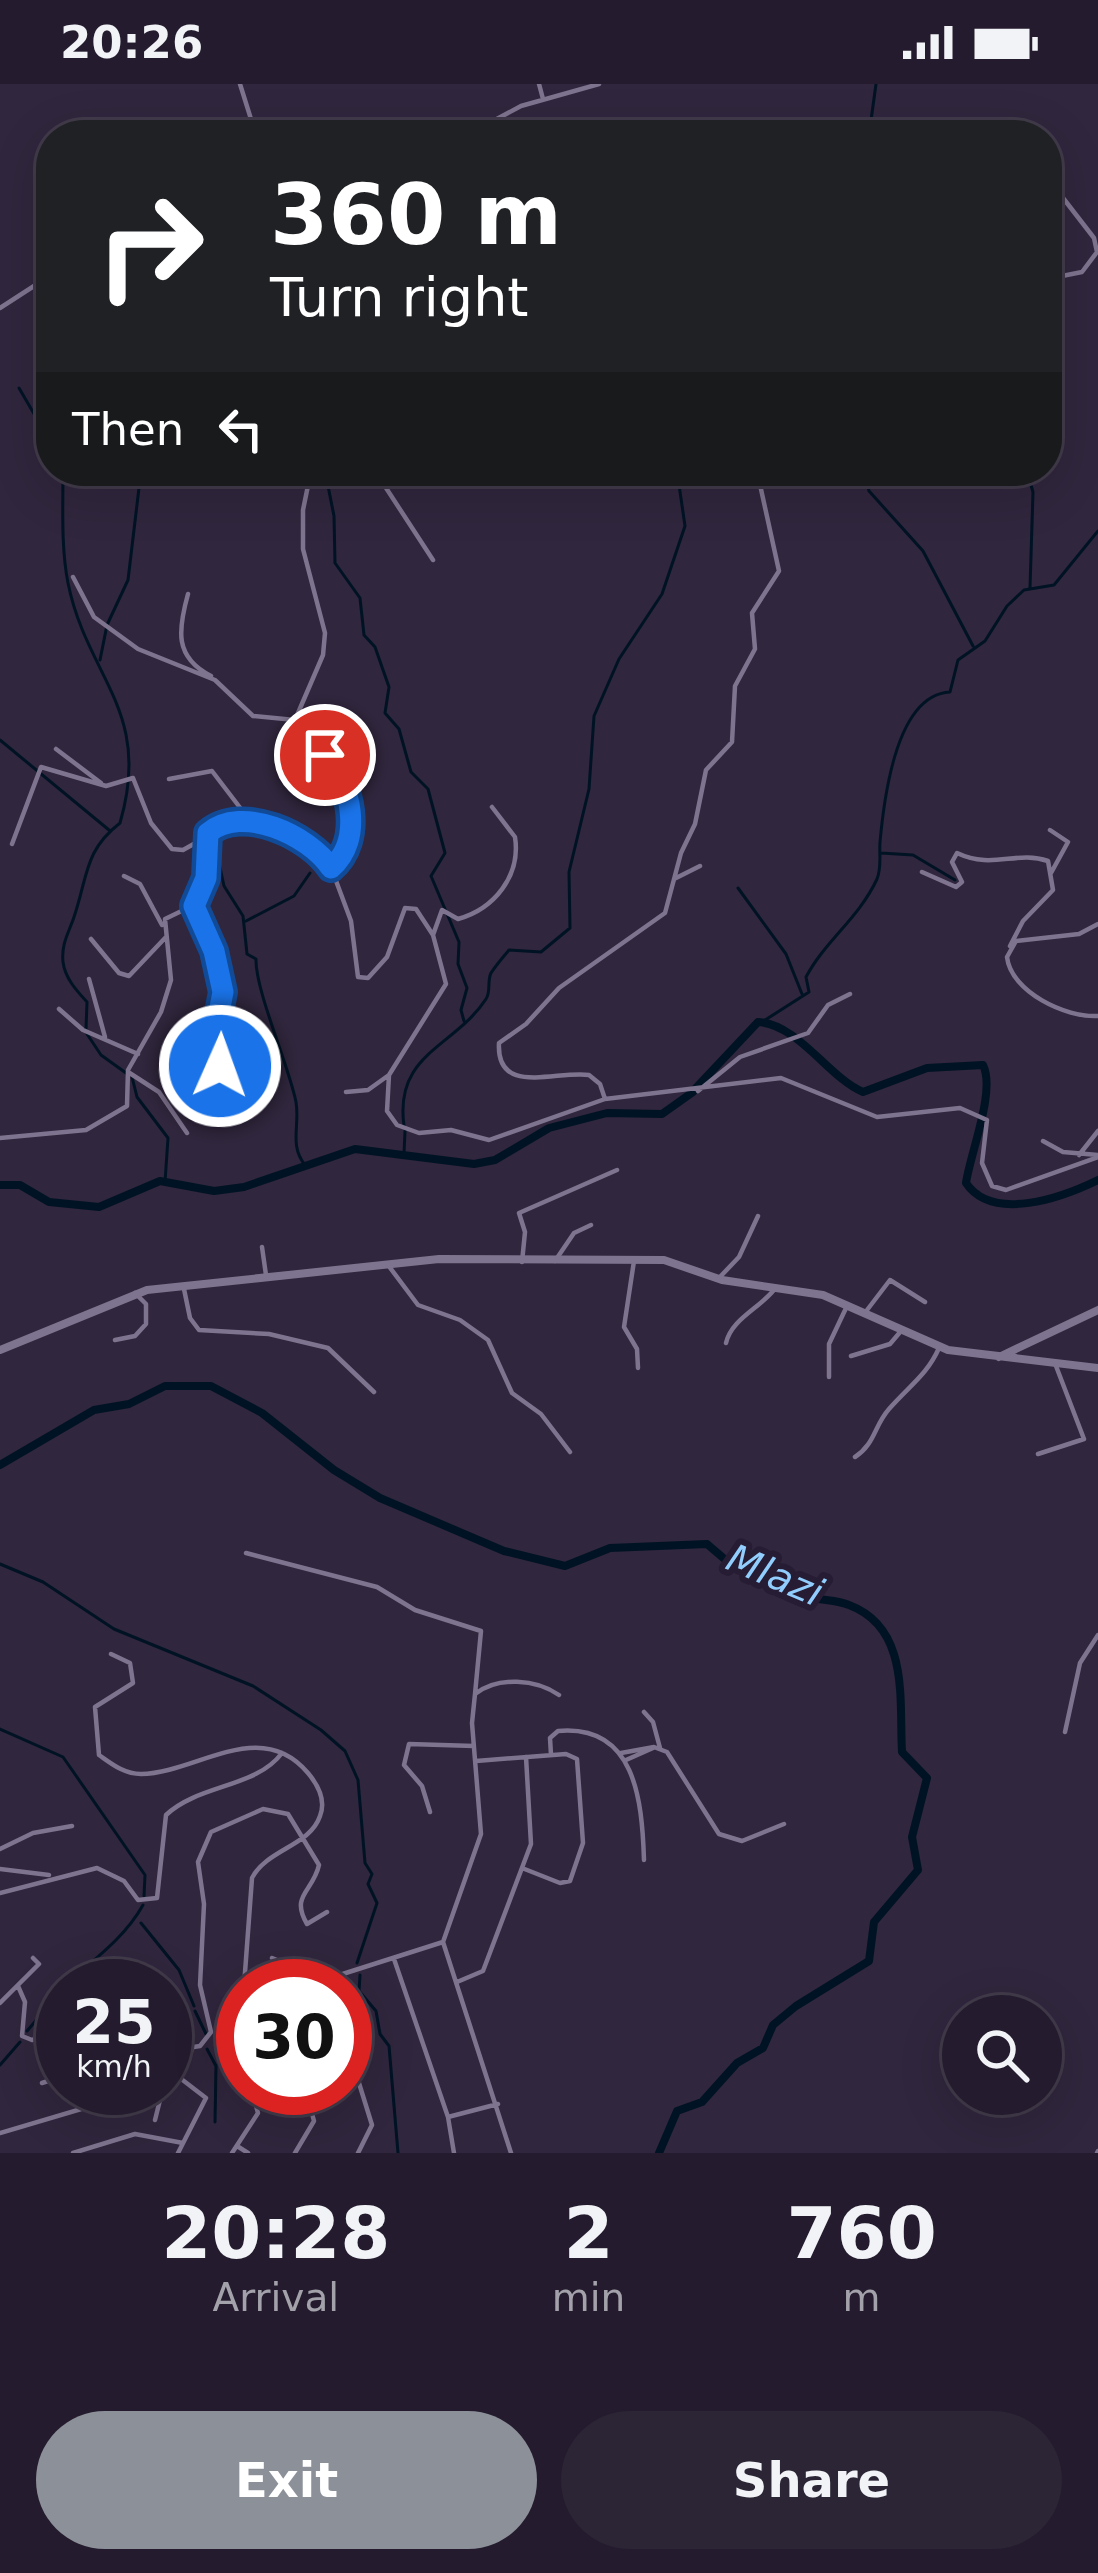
<!DOCTYPE html>
<style>
:root{--surface:#241c2e;--page:#2c2536;--text:#f1f3f6;--muted:#a3a1aa;--line:#413a4a;--accent:#8c9099}
body{margin:0;font-family:"DejaVu Sans",sans-serif;background:var(--page);color:var(--text);height:100vh;display:flex;flex-direction:column;font-size:45px;white-space:nowrap}
*{box-sizing:border-box;margin:0}
p{font-size:39px;color:var(--muted)}
.icon{flex:none;width:66px;height:66px;fill:none;stroke:currentColor;stroke-width:2;stroke-linecap:round;stroke-linejoin:round}
.map{position:relative;height:2069px;overflow:hidden}
.drawer{display:flex;flex-direction:column;background:var(--surface);flex:1}
.drawer>*{flex:none}
.hud{position:absolute;left:36px;top:36px;width:1026px;height:366px;border-radius:48px;box-shadow:0 12px 48px #0002,0 0 0 3px var(--line);background:#202124;color:#fff;overflow:hidden}
.tools{position:absolute;left:942px;top:1911px;display:grid;gap:24px}
.tools a{display:grid;place-items:center;width:120px;height:120px;border-radius:50%;background:var(--surface);box-shadow:0 12px 48px #0002,0 0 0 3px var(--line);font-size:60px}
.speed{position:absolute;left:36px;top:1875px;display:flex;gap:24px;font-size:60px;font-weight:700;text-align:center}
.speed>*{display:grid;place-content:center;width:156px;height:156px;border-radius:50%;background:var(--surface);box-shadow:0 12px 48px #0002,0 0 0 3px var(--line);line-height:1}
.speed small{font-size:30px;font-weight:400}
.speed .limit{border:18px solid #d22;background:#fff;color:#111}
.pin{position:absolute;display:grid;place-items:center;width:102px;height:102px;color:#fff;margin:-51px;border:6px solid #fff;border-radius:50%;box-shadow:0 3px 12px #0007}
.me{position:absolute;width:132px;margin:-66px;rotate:2deg;stroke-linejoin:round;filter:drop-shadow(0 0 9px #0008)}
.turn{display:flex;align-items:center;gap:42px;height:252px;padding:0 36px;font-size:54px}
.turn .icon{width:156px;height:156px;stroke-width:2.5}
.turn b{display:block;font-size:84px;line-height:102px}
.then{display:flex;align-items:center;height:114px;padding:0 36px;background:#0003;gap:24px;font-size:45px}
.eta{display:flex;justify-content:space-evenly;align-items:center;height:204px;text-align:center}
.eta b{font-size:72px;font-weight:600;line-height:84px}
.button{display:flex;gap:24px;margin-top:auto;padding:24px 36px}
.button a{flex:1;height:138px;border-radius:72px;background:var(--accent);color:#fff;font-size:48px;font-weight:600;line-height:138px;text-align:center}
.button a+a{background:var(--page);color:var(--text)}
.status{display:flex;justify-content:space-between;align-items:center;height:84px;padding:0 60px;background:var(--surface);direction:ltr}
.status svg{height:33px;fill:currentColor}
.map>svg:first-child{display:block}
</style>
<div class="status"><b>20:26</b><svg viewBox="0 0 49 12"><path d="M0 12V9h3v3zM5 12V6h3v6zM10 12V3h3v9zM15 12V0h3v12zM26 1h20v11H26zM47 4h2v5h-2z"/></svg></div>
<div class="map">
<svg width="1098" height="2069" viewBox="0 0 1098 2069">
<rect width="100%" height="100%" fill="#30263d"/>
<g fill="none" stroke-linecap="round" stroke-linejoin="round">
<!-- stream -->
<path stroke="#001325" stroke-width="3" d="M869 51 876 0
M19 304 51 359
M63 387C63 423 61 464 68 499 87 594 153 626 120 739 84 767 88 792 74 833 69 848 61 860 63 878 65 894 76 906 87 918L86 945
M325 387 334 432 335 479 360 514 364 551 375 563 389 603 385 629 399 645 411 688 428 705 445 769 431 792 459 858 458 880 467 904 461 926 464 937
M865 387 869 407 923 467 973 562
M1027 387 1033 408 1030 504
M100 576 107 541 128 496 141 387
M0 656 109 746
M881 769 913 771 955 796
M217 770 224 802 243 832 247 870 256 875C255 906 289 982 296 1018 300 1042 289 1061 305 1081
M738 804 786 870 802 910
M246 837 294 812 310 789
M762 938 809 908 806 893C825 857 859 834 877 795 882 783 879 770 880 758 884 714 896 611 950 608L958 576 985 557 1007 522 1024 506 1054 501 1098 447
M87 950 101 971 126 989
M132 993 137 1013 168 1054 165 1098
M404 1042C394 969 454 964 486 915 491 908 487 897 491 889 496 881 503 873 509 866L541 868 570 844 569 788 589 705 594 632 619 575 662 510 685 442 677 387
M404 1070 405 1047
M0 1480 43 1498 114 1545 253 1602 321 1646 345 1667 358 1696 365 1779 372 1790 368 1800 377 1819 357 1879
M0 1645 63 1673 145 1791 144 1812
M141 1839 179 1886 194 1922
M360 1891 359 1907 376 1927 380 1950 389 1962 398 2069
M64 1902C92 1877 124 1855 143 1821
M195 1927 206 1950
M27 1947 63 1905
M207 1965 216 1982 215 2038
M0 1981 20 1958"/>
<!-- river -->
<path stroke="#001325" stroke-width="8" d="M694 1006 758 938C798 940 829 994 863 1008L927 984 983 981C996 1007 970 1070 966 1099 993 1139 1063 1113 1098 1096
M0 1101H20L49 1118 99 1123 160 1097 214 1107 244 1103 355 1065 474 1080 495 1076 549 1044 607 1029 662 1030 693 1008
M0 1381 94 1326 129 1320 165 1302H211L262 1329 334 1386 380 1414 504 1467 565 1482 610 1464 707 1460 728 1478C757 1477 778 1501 803 1511 818 1517 835 1515 849 1521 910 1544 899 1616 902 1668L927 1694 912 1753 918 1786 874 1838 869 1877 796 1922 773 1941 763 1964 737 1979 702 2018 677 2027 659 2069"/>
<!-- minor -->
<path stroke="#7f748f" stroke-width="4.5" d="M240 0 256 51
M539 0 543 15
M1039 49 1042 51
M143 51 144 42
M467 51 521 22 599 0
M1047 56 1059 72 1053 101 1094 154 1097 168 1082 188 1047 195
M0 224 51 191
M311 387 303 426V465L325 549 323 571 295 636 344 698 348 757 331 784
M375 387 433 476
M73 493 94 533 138 565 215 596 253 632 295 636
M188 510C178 546 174 573 211 592
M56 665 101 699
M169 695 212 687 251 738
M1050 746 1068 758 1051 789
M12 760 41 683 106 702 133 694 151 739 172 765 183 766 208 752
M922 788 956 803 962 798 952 778 957 769C993 786 1016 766 1048 777L1053 806 1023 837 1010 862
M124 792 140 800 162 841
M676 794 700 782
M194 822 214 867 223 908 217 990
M1098 840 1079 850 1016 857 1007 873C1011 908 1066 934 1098 932
M433 851 442 826 458 835C494 825 521 792 515 753L492 723
M91 855 119 889 129 892 166 853
M89 895 105 953
M59 925 83 946 138 970
M128 988 159 1008 187 1049
M698 1007 740 973 808 949 828 921 850 910
M346 1008 368 1006 389 991
M605 1015 600 1000 589 991C557 986 496 1013 499 959L526 940 559 904 665 829 681 769 695 740 706 686 732 658 735 602 755 565 752 529 779 487 757 387
M0 1054 86 1046 127 1022 128 986 161 928 171 896 165 835 196 820 206 794 208 749 231 739 286 744 329 778 351 837 358 893 368 894 387 873 405 824 416 825 433 851 446 900 389 991 387 1027 397 1041 419 1049 451 1046 489 1056 605 1015 781 994 877 1033 960 1024 987 1036 982 1079 992 1102 1006 1106 1098 1073
M1043 1057 1063 1068 1098 1071
M1079 1071 1098 1047
M262 1163 266 1191
M555 1177 574 1149 591 1141
M634 1177 624 1243 637 1265 638 1284
M522 1178 525 1148 519 1129 617 1086
M388 1181 418 1221 460 1236 488 1256 512 1309 541 1330 570 1368
M718 1195 739 1173 758 1132
M184 1205 190 1234 199 1246 269 1250 328 1264 374 1308
M864 1230 890 1196 925 1218
M115 1256 135 1252 146 1240V1220L135 1209
M726 1259C731 1236 758 1225 773 1207
M851 1272 890 1260 901 1247
M829 1293V1260L847 1222
M1038 1370 1084 1355 1056 1282
M855 1373C875 1360 874 1342 889 1325 909 1302 927 1291 939 1264
M246 1469 377 1503 415 1526 481 1547 475 1610
M111 1570 130 1579 133 1599 95 1623 99 1671C112 1680 124 1690 141 1690 197 1689 260 1632 308 1689 318 1701 326 1717 320 1732 310 1762 267 1765 252 1794L244 1902
M644 1628 653 1638 660 1664
M1065 1648 1080 1579 1098 1551
M621 1669 654 1663 667 1668 719 1750 742 1757 784 1740
M551 1671 550 1654 558 1647C635 1640 642 1715 644 1776
M626 1676 653 1664
M476 1677 566 1670 577 1675 583 1759 570 1797 560 1799 522 1784
M430 1728 422 1702 404 1681 409 1660 474 1662
M0 1765 33 1749 72 1742
M0 1785 49 1791
M0 1809 97 1784 124 1797 138 1816 157 1814 166 1731C199 1700 256 1704 282 1669
M443 1858 481 1750 472 1639 475 1610C498 1592 536 1595 559 1611
M272 1874 302 1886 308 1901
M394 1875 448 2033 454 2069
M118 1892 123 1902
M457 1898 483 1887 531 1760 526 1673
M18 1902 25 1918 22 1952 32 1956 63 1946
M305 1902 443 1858 511 2069
M0 1919 39 1880 33 1874
M243 1932 236 1951 243 1979
M165 1936 187 1964 200 1962 211 1948 200 1901 204 1820 198 1778 211 1748 263 1725 288 1730 319 1781C313 1808 290 1811 307 1840L327 1828
M345 1954 372 2041 358 2069
M165 1961 180 1958
M42 1999 63 1992
M165 2000 180 1994 192 1965
M448 2033 498 2020
M155 2036 161 2012 157 2004
M0 2049 152 2004
M237 2062 248 2069
M73 2069 135 2050 183 2059
M178 2069 206 2014 180 1994
M232 2069 258 2029 251 2004
M295 2069 314 2037 305 2004
M1097 2069 1098 2067"/>
<!-- tertiary -->
<path stroke="#7f748f" stroke-width="8" d="M0 1266 147 1206 439 1175 664 1176 722 1196 823 1211 948 1266 1098 1284
M999 1273 1098 1226"/>
</g>
<g fill="none" stroke-linecap="round" stroke-linejoin="round">
<defs>
<path id="route" d="M220 982 216 944 223 908 214 867 194 822 206 794 208 749C242 720 309 751 331 784 364 756 351 699 325 671"/>
</defs>
<!-- route casing -->
<use href="#route" stroke="#114b97" stroke-width="30"/>
<!-- route -->
<use href="#route" stroke="#1a73e8" stroke-width="21"/>
</g>
<g text-anchor="middle" dominant-baseline="central" stroke-width="12" stroke-linejoin="round" paint-order="stroke">
<!-- water labels -->
<g font-size="39" font-style="italic" fill="#91cdfd" stroke="#261c33">
<text transform="translate(775 1491) rotate(23)">Mlazi</text>
</g>
</g>
</svg>
<div class="tools">
<a><svg class="icon" aria-label="search" viewBox="0 0 24 24"><circle cx="10" cy="10" r="6"/><path d="M15 15l6 6"/></svg></a>
</div>
<div class="speed"><div>25<small>km/h</small></div><div class="limit">30</div></div>
<div class="pin" style="left:325px;top:671px;background:#d93025"><svg class="icon" aria-label="arrive" viewBox="0 0 24 24"><path d="M6 21V4h12l-3 4 3 4H6"/></svg></div>
<svg class="me" style="left:220px;top:982px" viewBox="-20 -20 40 40"><circle r="17" fill="#1a73e8" stroke="#fff" stroke-width="3"/><path d="M0-11L8 9 0 5-8 9z" fill="#fff"/></svg>
<div class="hud">
<div class="turn"><svg class="icon" aria-label="right" viewBox="0 0 24 24"><path d="M7 20v-9h11M14 6l5 5-5 5"/></svg><div><b>360 m</b>Turn right</div></div>
<div class="then">Then<svg class="icon" aria-label="left" viewBox="0 0 24 24"><path d="M17 20v-9H6M10 6l-5 5 5 5"/></svg></div>
</div>
</div>
<section class="drawer">
<div class="eta">
<div><b>20:28</b><p>Arrival</p></div>
<div><b>2</b><p>min</p></div>
<div><b>760</b><p>m</p></div>
</div>
<div class="button"><a>Exit</a><a>Share</a></div>
</section>
